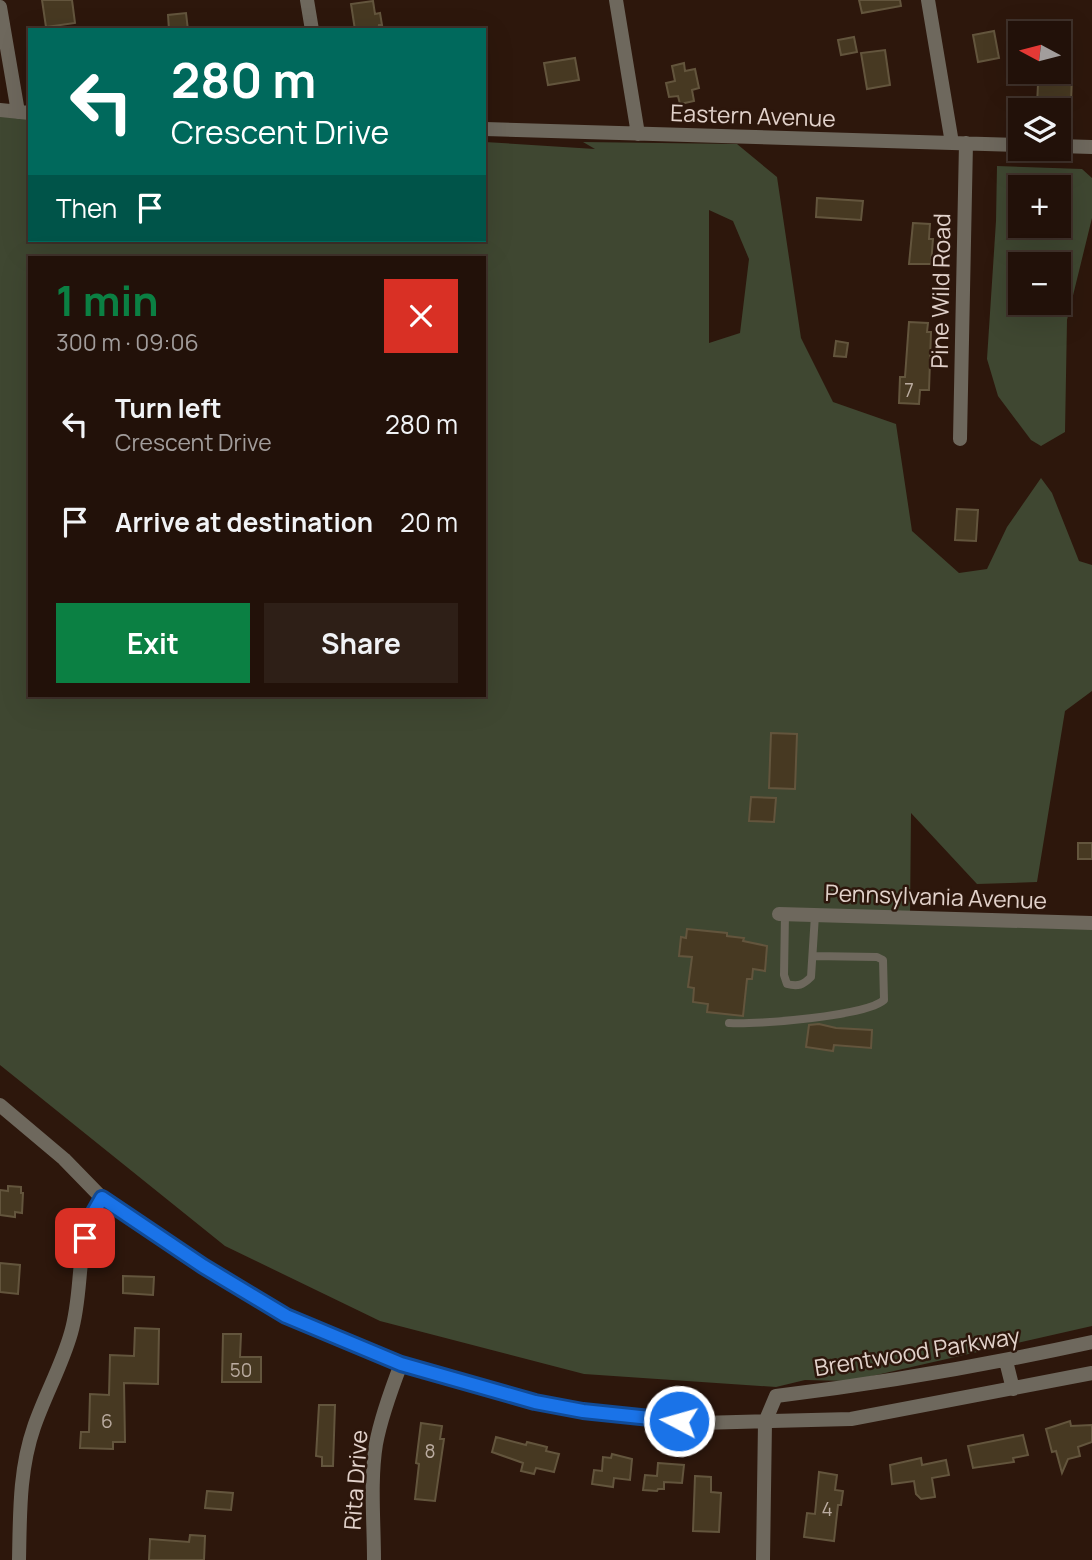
<!DOCTYPE html>
<meta charset="utf-8">
<style>
:root{--surface:#221109;--page:#2e1f17;--text:#f1f3f6;--muted:#a29d9c;--line:#3f312a;--accent:#0b8043}
body{margin:0;font-family:Manrope,sans-serif;background:var(--page);color:var(--text);height:100vh;display:flex;flex-direction:column;font-size:26px;white-space:nowrap}
*{box-sizing:border-box;margin:0}
p{font-size:23px;color:var(--muted)}
.icon{flex:none;width:38px;height:38px;fill:none;stroke:currentColor;stroke-width:2;stroke-linecap:round;stroke-linejoin:round}
.map{position:relative;flex:1;overflow:hidden}
.details{position:absolute;left:28px;top:256px;width:458px;height:441px;display:flex;flex-direction:column;background:var(--surface);border-radius:0px;box-shadow:0 7px 28px #0002,0 0 0 2px var(--line)}
.details>*{flex:none}
.banner{position:absolute;left:28px;top:28px;width:458px;height:214px;border-radius:0px;box-shadow:0 7px 28px #0002,0 0 0 2px var(--line);background:#00695c;color:#fff;overflow:hidden}
.needle{width:46px;rotate:277deg}
.controls{position:absolute;left:1008px;top:21px;display:grid;gap:14px}
.controls a{display:grid;place-items:center;width:63px;height:63px;border-radius:0px;background:var(--surface);box-shadow:0 7px 28px #0002,0 0 0 2px var(--line);font-size:35px}
.pin{position:absolute;display:grid;place-items:center;width:60px;height:60px;color:#fff;margin:-30px;border-radius:14px;box-shadow:0 4px 10px #0006}
.me{position:absolute;width:77px;margin:-38px;rotate:276deg;stroke-linejoin:round;filter:drop-shadow(0 0 5px #0008)}
.turn{display:flex;align-items:center;gap:24px;height:147px;padding:0 28px;font-size:32px}
.turn .icon{width:91px;height:91px;stroke-width:2.5}
.turn b{display:block;font-size:49px;line-height:60px}
.then{display:flex;align-items:center;height:66px;padding:0 28px;background:#0003;gap:14px;font-size:26px}
.round{display:grid;place-items:center;flex:none;width:74px;height:74px;border-radius:0px;background:var(--page)}
.overview{display:flex;align-items:center;justify-content:space-between;height:119px;padding:0 28px}
h1{font-size:42px;font-weight:700;line-height:52px;color:var(--accent)}
.primary-button{display:flex;gap:14px;margin-top:auto;padding:14px 28px}
.primary-button a{flex:1;height:80px;border-radius:0px;background:var(--accent);color:#fff;font-size:28px;font-weight:700;line-height:80px;text-align:center}
.primary-button a+a{background:var(--page);color:var(--text)}
ul{padding:0;list-style:none}
li{display:flex;align-items:center;gap:21px;height:98px;padding:0 28px}
li div{flex:1}
li b{display:block;font-size:26px}
li em{font-style:normal}
.map>svg:first-child{display:block}
</style>
<div class="map">
<svg width="1092" height="1560" viewBox="0 0 1092 1560">
<rect width="100%" height="100%" fill="#2d170c"/>
<!-- green -->
<path fill="#3f4731" fill-rule="evenodd" d="M0 109 30 111V240H485V142L595 149 583 142 737 144 777 177 801 338 833 402 896 424 912 531 959 573 987 569 1007 527 1041 478 1052 493 1079 561 1092 565V691L1065 711 1037 882 977 884 911 813 910 916 1092 923V1326L850 1381 805 1380 776 1387 584 1374 380 1321 225 1246 0 1065ZM709 210 733 221 749 259 740 333 709 343ZM30 257H485V695H30Z
M997 166 1082 169 1092 178V218L1067 320 1065 432 1041 446 1031 440 998 396 987 359 996 221ZM1020 187H1059V226H1020ZM1020 264H1059V303H1020Z"/>
<!-- building -->
<path fill="#473922" stroke="#63553d" stroke-width="2" d="M42 0H72L75 23 46 27Z
M859 0H900L901 6 862 13Z
M373 1 375 14 380 13 382 25H379L378 30H355L351 4Z
M186 13 188 30H169L168 15Z
M994 31 999 58 978 62 973 35Z
M854 37 857 52 841 55 838 40Z
M885 50 890 85 867 89 861 53Z
M575 58 579 80 548 85 544 63Z
M684 63 685 71 695 69 699 88 692 90 694 101 680 104 678 96 669 97 666 83 675 81 672 66Z
M1057 76H1072L1071 106 1037 105 1038 84H1054Z
M817 198 863 201 861 220 816 217Z
M913 223 930 224 929 239H933L931 264H909Z
M909 322 928 323 927 332H931L929 390H920L919 404 899 403 900 377H905Z
M836 341 848 343 846 357 834 356Z
M957 509 978 510 976 541 955 540Z
M771 733 797 734 795 789 769 788Z
M751 797 776 798 774 822 749 821Z
M1078 843H1092V859H1078Z
M687 929 727 933V936L744 938 743 941 767 946 765 971 753 969 752 979H747L743 1016 707 1012 708 1004 693 1002 694 988 688 987 692 957 679 956 681 937 686 938Z
M819 1024 836 1028 872 1030 871 1048 834 1045 833 1051 806 1047 809 1025Z
M8 1186 21 1187V1193H23L22 1213 15 1212V1217L0 1215V1190L8 1191Z
M0 1263 20 1265 18 1294 0 1292Z
M123 1276 154 1277 153 1295 123 1293Z
M135 1328 159 1329 158 1384 124 1383 125 1442H113V1449L80 1448 81 1432H89L90 1394 109 1395 110 1355 134 1356Z
M223 1334H241L240 1357H261V1382H222Z
M319 1405H335L333 1466H322V1457L316 1456Z
M1070 1421 1071 1426 1092 1425V1442L1078 1447 1080 1456 1068 1459 1062 1473 1056 1451 1052 1452 1046 1429Z
M421 1423 442 1426 440 1439H444L435 1501 415 1499 419 1464 416 1463Z
M1023 1435 1028 1455 1013 1458 1014 1462 973 1468 968 1446Z
M496 1437 526 1445 527 1442 547 1447 546 1451 559 1454 554 1472 536 1468 534 1474 521 1471 523 1463 492 1452Z
M612 1454 632 1459 630 1480 614 1478 613 1487 592 1484 594 1470 602 1471 603 1457 611 1458Z
M921 1458 922 1465 946 1460 949 1475 932 1478 935 1497 921 1499 916 1494 914 1481 892 1484 890 1465Z
M658 1463 684 1465 682 1483 664 1482V1489H658L657 1491 643 1490 645 1475 657 1476Z
M819 1472 837 1475 835 1490 843 1491 841 1505H838L834 1541 804 1537 807 1513 815 1514Z
M695 1476 711 1477V1492L721 1493 719 1532 693 1531Z
M207 1491 233 1493 231 1510 205 1508Z
M190 1535 205 1536 204 1560H149L150 1539 189 1542Z"/>
<g fill="none" stroke-linecap="round" stroke-linejoin="round">
<!-- service -->
<path stroke="#6e685d" stroke-width="8" d="M785 914 784 975 787 984C798 987 803 985 811 977L815 915
M729 1023C756 1025 866 1016 884 1000L883 960 877 957 813 956"/>
<!-- minor -->
<path stroke="#6e685d" stroke-width="14" d="M307 0 312 30
M616 0 638 134
M928 0 952 143
M0 7 18 112
M0 110 30 113
M485 129 1020 145
M1059 146 1092 147
M960 439 966 143
M779 914 1092 923
M0 1105 64 1159 102 1198 203 1266 286 1316 401 1364 535 1402 583 1411 700 1423 851 1419 1092 1373
M1006 1361 1013 1389
M19 1560C20 1515 19 1470 34 1427 45 1395 62 1365 71 1333 82 1296 77 1257 89 1222 92 1213 98 1206 102 1198
M374 1560C374 1522 370 1481 376 1444 381 1417 391 1390 401 1364
M763 1560 765 1422 776 1396C883 1383 987 1365 1092 1342"/>
</g>
<g fill="none" stroke-linecap="round" stroke-linejoin="round">
<defs>
<path id="route" d="M85 1238 90 1219 102 1198 203 1266 286 1316 401 1364 535 1402 583 1411 679 1421"/>
</defs>
<!-- route casing -->
<use href="#route" stroke="#114b97" stroke-width="18"/>
<!-- route -->
<use href="#route" stroke="#1a73e8" stroke-width="12"/>
</g>
<g text-anchor="middle" dominant-baseline="central" stroke-width="5" stroke-linejoin="round" paint-order="stroke">
<!-- number labels -->
<g font-size="19" fill="#bbaca1">
<text x="909" y="390">7</text>
<text x="241" y="1370">50</text>
<text x="107" y="1421">6</text>
<text x="430" y="1451">8</text>
<text x="827" y="1509">4</text>
</g>
<!-- street labels -->
<g font-size="23" fill="#e2d2cb" stroke="#2d170c">
<text transform="translate(753 115) rotate(2)">Eastern Avenue</text>
<text transform="translate(940 291) rotate(-89)">Pine Wild Road</text>
<text transform="translate(936 896) rotate(2)">Pennsylvania Avenue</text>
<text transform="translate(917 1351) rotate(-9)">Brentwood Parkway</text>
<text transform="translate(355 1480) rotate(-86)">Rita Drive</text>
</g>
</g>
</svg>
<div class="controls">
<a><svg class="needle" viewBox="-14 -14 28 28"><path d="M0-13l5 13h-10z" fill="#e53935"/><path d="M0 13l5-13h-10z" fill="#a29d9c"/></svg></a>
<a><svg class="icon" aria-label="layers" viewBox="0 0 24 24"><path d="M12 4l9 5-9 5-9-5zM3 14l9 5 9-5"/></svg></a>
<a>+</a>
<a>−</a>
</div>
<div class="pin" style="left:85px;top:1238px;background:#d93025"><svg class="icon" aria-label="arrive" viewBox="0 0 24 24"><path d="M6 21V4h12l-3 4 3 4H6"/></svg></div>
<svg class="me" style="left:679px;top:1421px" viewBox="-20 -20 40 40"><circle r="17" fill="#1a73e8" stroke="#fff" stroke-width="3"/><path d="M0-11L8 9 0 5-8 9z" fill="#fff"/></svg>
<div class="banner">
<div class="turn"><svg class="icon" aria-label="left" viewBox="0 0 24 24"><path d="M17 20v-9H6M10 6l-5 5 5 5"/></svg><div><b>280 m</b>Crescent Drive</div></div>
<div class="then">Then<svg class="icon" aria-label="arrive" viewBox="0 0 24 24"><path d="M6 21V4h12l-3 4 3 4H6"/></svg></div>
</div>
<section class="details">
<div class="overview"><div><h1>1 min</h1><p>300 m · 09:06</p></div><a class="round" style="background:#d93025;color:#fff"><svg class="icon" aria-label="close" viewBox="0 0 24 24"><path d="M6 6l12 12M18 6L6 18"/></svg></a></div>
<ul>
<li><svg class="icon" aria-label="left" viewBox="0 0 24 24"><path d="M17 20v-9H6M10 6l-5 5 5 5"/></svg><div><b>Turn left</b><p>Crescent Drive</p></div><em>280 m</em></li>
<li><svg class="icon" aria-label="arrive" viewBox="0 0 24 24"><path d="M6 21V4h12l-3 4 3 4H6"/></svg><div><b>Arrive at destination</b></div><em>20 m</em></li>
</ul>
<div class="primary-button"><a>Exit</a><a>Share</a></div>
</section>
</div>
